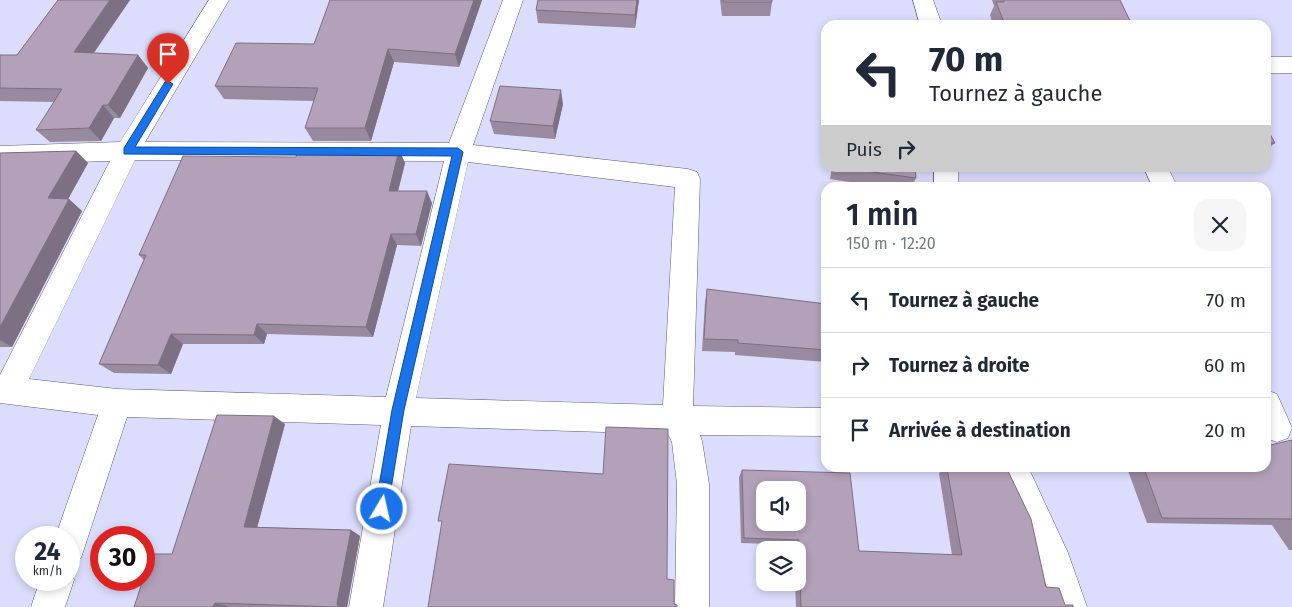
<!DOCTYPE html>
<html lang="fr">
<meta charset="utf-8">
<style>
:root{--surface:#fff;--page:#f6f6f7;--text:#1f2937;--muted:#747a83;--line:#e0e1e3}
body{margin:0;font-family:"Fira Sans",sans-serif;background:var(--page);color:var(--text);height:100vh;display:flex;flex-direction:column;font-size:19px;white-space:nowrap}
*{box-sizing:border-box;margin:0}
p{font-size:16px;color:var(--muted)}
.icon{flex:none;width:28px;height:28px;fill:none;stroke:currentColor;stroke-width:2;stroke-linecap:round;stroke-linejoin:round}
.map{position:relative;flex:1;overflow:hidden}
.drawer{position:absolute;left:821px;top:182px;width:450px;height:290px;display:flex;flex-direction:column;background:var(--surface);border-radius:15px;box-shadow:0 2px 8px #0003}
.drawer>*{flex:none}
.hud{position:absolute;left:821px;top:20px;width:450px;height:152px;border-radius:15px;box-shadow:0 2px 8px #0003;background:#fff;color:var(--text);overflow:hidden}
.tools{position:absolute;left:756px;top:481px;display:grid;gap:10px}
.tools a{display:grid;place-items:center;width:50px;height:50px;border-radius:10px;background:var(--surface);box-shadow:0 2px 8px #0003;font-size:25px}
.speed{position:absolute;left:15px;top:526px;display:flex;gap:10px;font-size:25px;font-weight:700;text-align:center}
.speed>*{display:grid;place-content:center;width:65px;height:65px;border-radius:50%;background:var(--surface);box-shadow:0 2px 8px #0003;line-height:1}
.speed small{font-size:12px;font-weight:400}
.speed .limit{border:8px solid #d22;background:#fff;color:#111}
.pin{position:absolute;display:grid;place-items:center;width:42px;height:42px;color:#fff;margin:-51px -21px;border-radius:50% 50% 50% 0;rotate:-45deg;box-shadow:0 0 5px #0007}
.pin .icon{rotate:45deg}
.me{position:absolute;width:55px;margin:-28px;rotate:9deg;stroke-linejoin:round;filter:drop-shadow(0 0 4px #0008)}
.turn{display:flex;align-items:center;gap:18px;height:105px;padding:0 25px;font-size:22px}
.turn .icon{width:65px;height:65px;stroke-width:2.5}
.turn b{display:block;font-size:35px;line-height:42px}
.then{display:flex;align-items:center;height:48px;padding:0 25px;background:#0003;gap:10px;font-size:19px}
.round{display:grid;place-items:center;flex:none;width:52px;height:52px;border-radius:15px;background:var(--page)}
.head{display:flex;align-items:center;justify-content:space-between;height:85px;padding:0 25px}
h1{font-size:30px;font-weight:600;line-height:38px}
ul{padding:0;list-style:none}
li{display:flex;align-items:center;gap:15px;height:65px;padding:0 25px;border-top:1px solid var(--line)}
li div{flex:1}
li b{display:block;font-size:19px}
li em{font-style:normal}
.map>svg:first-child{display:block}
</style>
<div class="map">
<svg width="1292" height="607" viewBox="0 0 1292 607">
<rect width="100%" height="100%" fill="#dcddfc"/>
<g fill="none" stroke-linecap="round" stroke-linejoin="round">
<defs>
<path id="minor" d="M209 0H229L145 142 449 143 503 0H523L473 145 688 169 697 172 700 179 693 406 826 408V436L700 435 702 441 709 484V607H675L677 484 672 442 668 434 411 426 383 607H349L381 425 127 417 85 546 81 558 69 562V538H55L98 415 0 403V375L110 161 0 164V146L120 142ZM135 160 444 161 386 397 117 389 29 379ZM468 162 675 187 663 405 416 398Z
M913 0H933L942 25H920Z
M1266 57H1292V73H1266Z
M934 168H958V188H934Z
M1144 168H1168L1178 188H1153Z
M1266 390 1277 394 1292 428 1288 438 1277 442 1266 438Z
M994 468 1029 469 1068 553 1087 607H1053L1040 567 1007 491Z
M69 568 74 580 65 607H31L40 580H69Z"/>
</defs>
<!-- minor casing -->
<use href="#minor" stroke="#5c5d77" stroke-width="1"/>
<!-- minor -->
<use href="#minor" fill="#fff" fill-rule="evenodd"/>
</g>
<!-- wall -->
<path fill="#9a8a9f" d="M58 0H130L94 53 138 55 148 68 120 118H114L101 141 50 142 36 130 54 102 0 101V55H17Z
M330 0H482L459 67 394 62 371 141H313L305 128 314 101 224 99 215 86 314 44Z
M538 0H639L635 28 538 23 536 10Z
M720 0H772V2L770 16H722Z
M992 0H1120L1132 25H993L990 15 994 6Z
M563 104 555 139 494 134 490 121Z
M1266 127 1275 143 1266 150Z
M399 150 405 163 398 191 432 203 421 246 397 245 373 337 267 334 264 344H183L171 374 114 373 99 364 144 260 139 255 296 157Z
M76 151 88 163 68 199 82 211 12 347H0V153Z
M832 168H915L916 178 911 188H889L830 179Z
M707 289 826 304V362L735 355V352L702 351 705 302Z
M285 424 257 527 351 530 360 536 347 607H134Z
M1292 440V550H1289L1272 525 1147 523 1127 468H1266Z
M945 468H981L1046 587 1065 605 796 607 795 582H798V550H795L794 545 741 543 739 477 742 470 859 551 952 555 939 473Z"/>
<!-- shaded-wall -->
<path fill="#7d7082" d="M110 0H130L85 65 74 52Z
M474 0H482L459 67 455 54Z
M637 0H639L635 28V15Z
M388 49 394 62 371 141 365 128Z
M138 55 148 68 120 118 108 105Z
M561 90 563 104 555 139 553 126Z
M103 105 114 118 101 141 89 128Z
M399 150 405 163 395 203 389 191Z
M76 151 88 163 62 210 48 198Z
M427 191 432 203 421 246 416 234Z
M69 199 82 211 12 347 0 340V327Z
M391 234 397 245 373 337 366 327Z
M257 324 267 334 264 344 254 335Z
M171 334 183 344 171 374 158 365Z
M274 416 285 424 256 532 244 527Z
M351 530 360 536 347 607H338L337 603Z
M215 603 228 606V607H213Z"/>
<!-- building -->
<path fill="#b3a0b9" stroke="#7d7082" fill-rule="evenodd" d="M58 0H110L74 52 138 55 108 105H103L89 128 36 130 62 89 0 88V55H17Z
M330 0H474L455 54 388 49 365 128H305L318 88 215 86 236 43 314 44Z
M538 0H637L635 15 536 10Z
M723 0H772V2H724Z
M1004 0H1120L1132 25H1005L996 2H1004Z
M500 86 561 90 553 126 490 121Z
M1266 127 1275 143H1266Z
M298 150H399L389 191H427L416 234H391L366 327 257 324 254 335 171 334 158 365 99 364 146 255H139L183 156 296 157Z
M76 151 48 198 69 199 0 327V153Z
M843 168H915L916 178Z
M707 289 826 304V350L738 343V340L704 339Z
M217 415 274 416 244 527 351 530 337 603 338 607 215 603 213 607H134L143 580H144V578L152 554H172Z
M606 427 668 429 667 579 674 580V604L677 605V607H428L442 521H438L449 464 603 474Z
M1292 440V520L1291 519 1162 518 1144 468H1266V446Z
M947 468H981L1007 469 1031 519 1046 587 1059 588 1065 605H1073V607H801L799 540 744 538 742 470 850 473 859 551 962 555ZM765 490H798V522H765Z"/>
<!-- route -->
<path fill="#1a73e8" stroke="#114b97" d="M168 81 173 84 135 147 458 148 463 152 404 410 387 513 382 515 377 513 375 509 392 410 452 156 124 154V148L165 82Z"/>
</svg>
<div class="tools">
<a><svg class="icon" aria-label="sound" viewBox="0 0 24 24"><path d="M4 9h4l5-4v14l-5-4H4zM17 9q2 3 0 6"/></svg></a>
<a><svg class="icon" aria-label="layers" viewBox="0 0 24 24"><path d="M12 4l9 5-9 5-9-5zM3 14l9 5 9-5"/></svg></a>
</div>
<div class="speed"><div>24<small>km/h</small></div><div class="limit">30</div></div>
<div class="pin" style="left:168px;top:84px;background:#d93025"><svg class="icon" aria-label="arrive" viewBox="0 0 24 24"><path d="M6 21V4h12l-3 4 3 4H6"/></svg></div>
<svg class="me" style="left:382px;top:509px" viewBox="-20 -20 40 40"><circle r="17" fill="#1a73e8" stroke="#fff" stroke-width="3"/><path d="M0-11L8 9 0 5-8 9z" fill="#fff"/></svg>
<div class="hud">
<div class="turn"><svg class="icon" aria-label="left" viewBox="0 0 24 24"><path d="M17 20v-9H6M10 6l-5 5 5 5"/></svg><div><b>70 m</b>Tournez à gauche</div></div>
<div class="then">Puis<svg class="icon" aria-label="right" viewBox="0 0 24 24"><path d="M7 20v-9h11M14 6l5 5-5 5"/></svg></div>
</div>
<section class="drawer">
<div class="head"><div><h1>1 min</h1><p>150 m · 12:20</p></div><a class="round"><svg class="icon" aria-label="close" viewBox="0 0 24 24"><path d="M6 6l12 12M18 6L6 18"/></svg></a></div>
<ul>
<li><svg class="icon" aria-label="left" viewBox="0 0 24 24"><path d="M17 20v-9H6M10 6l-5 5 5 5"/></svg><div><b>Tournez à gauche</b></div><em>70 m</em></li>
<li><svg class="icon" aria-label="right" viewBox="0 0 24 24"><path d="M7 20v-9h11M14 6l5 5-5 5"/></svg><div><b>Tournez à droite</b></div><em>60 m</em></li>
<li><svg class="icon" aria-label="arrive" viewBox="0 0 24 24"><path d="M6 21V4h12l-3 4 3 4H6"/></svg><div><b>Arrivée à destination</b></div><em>20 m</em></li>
</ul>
</section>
</div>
